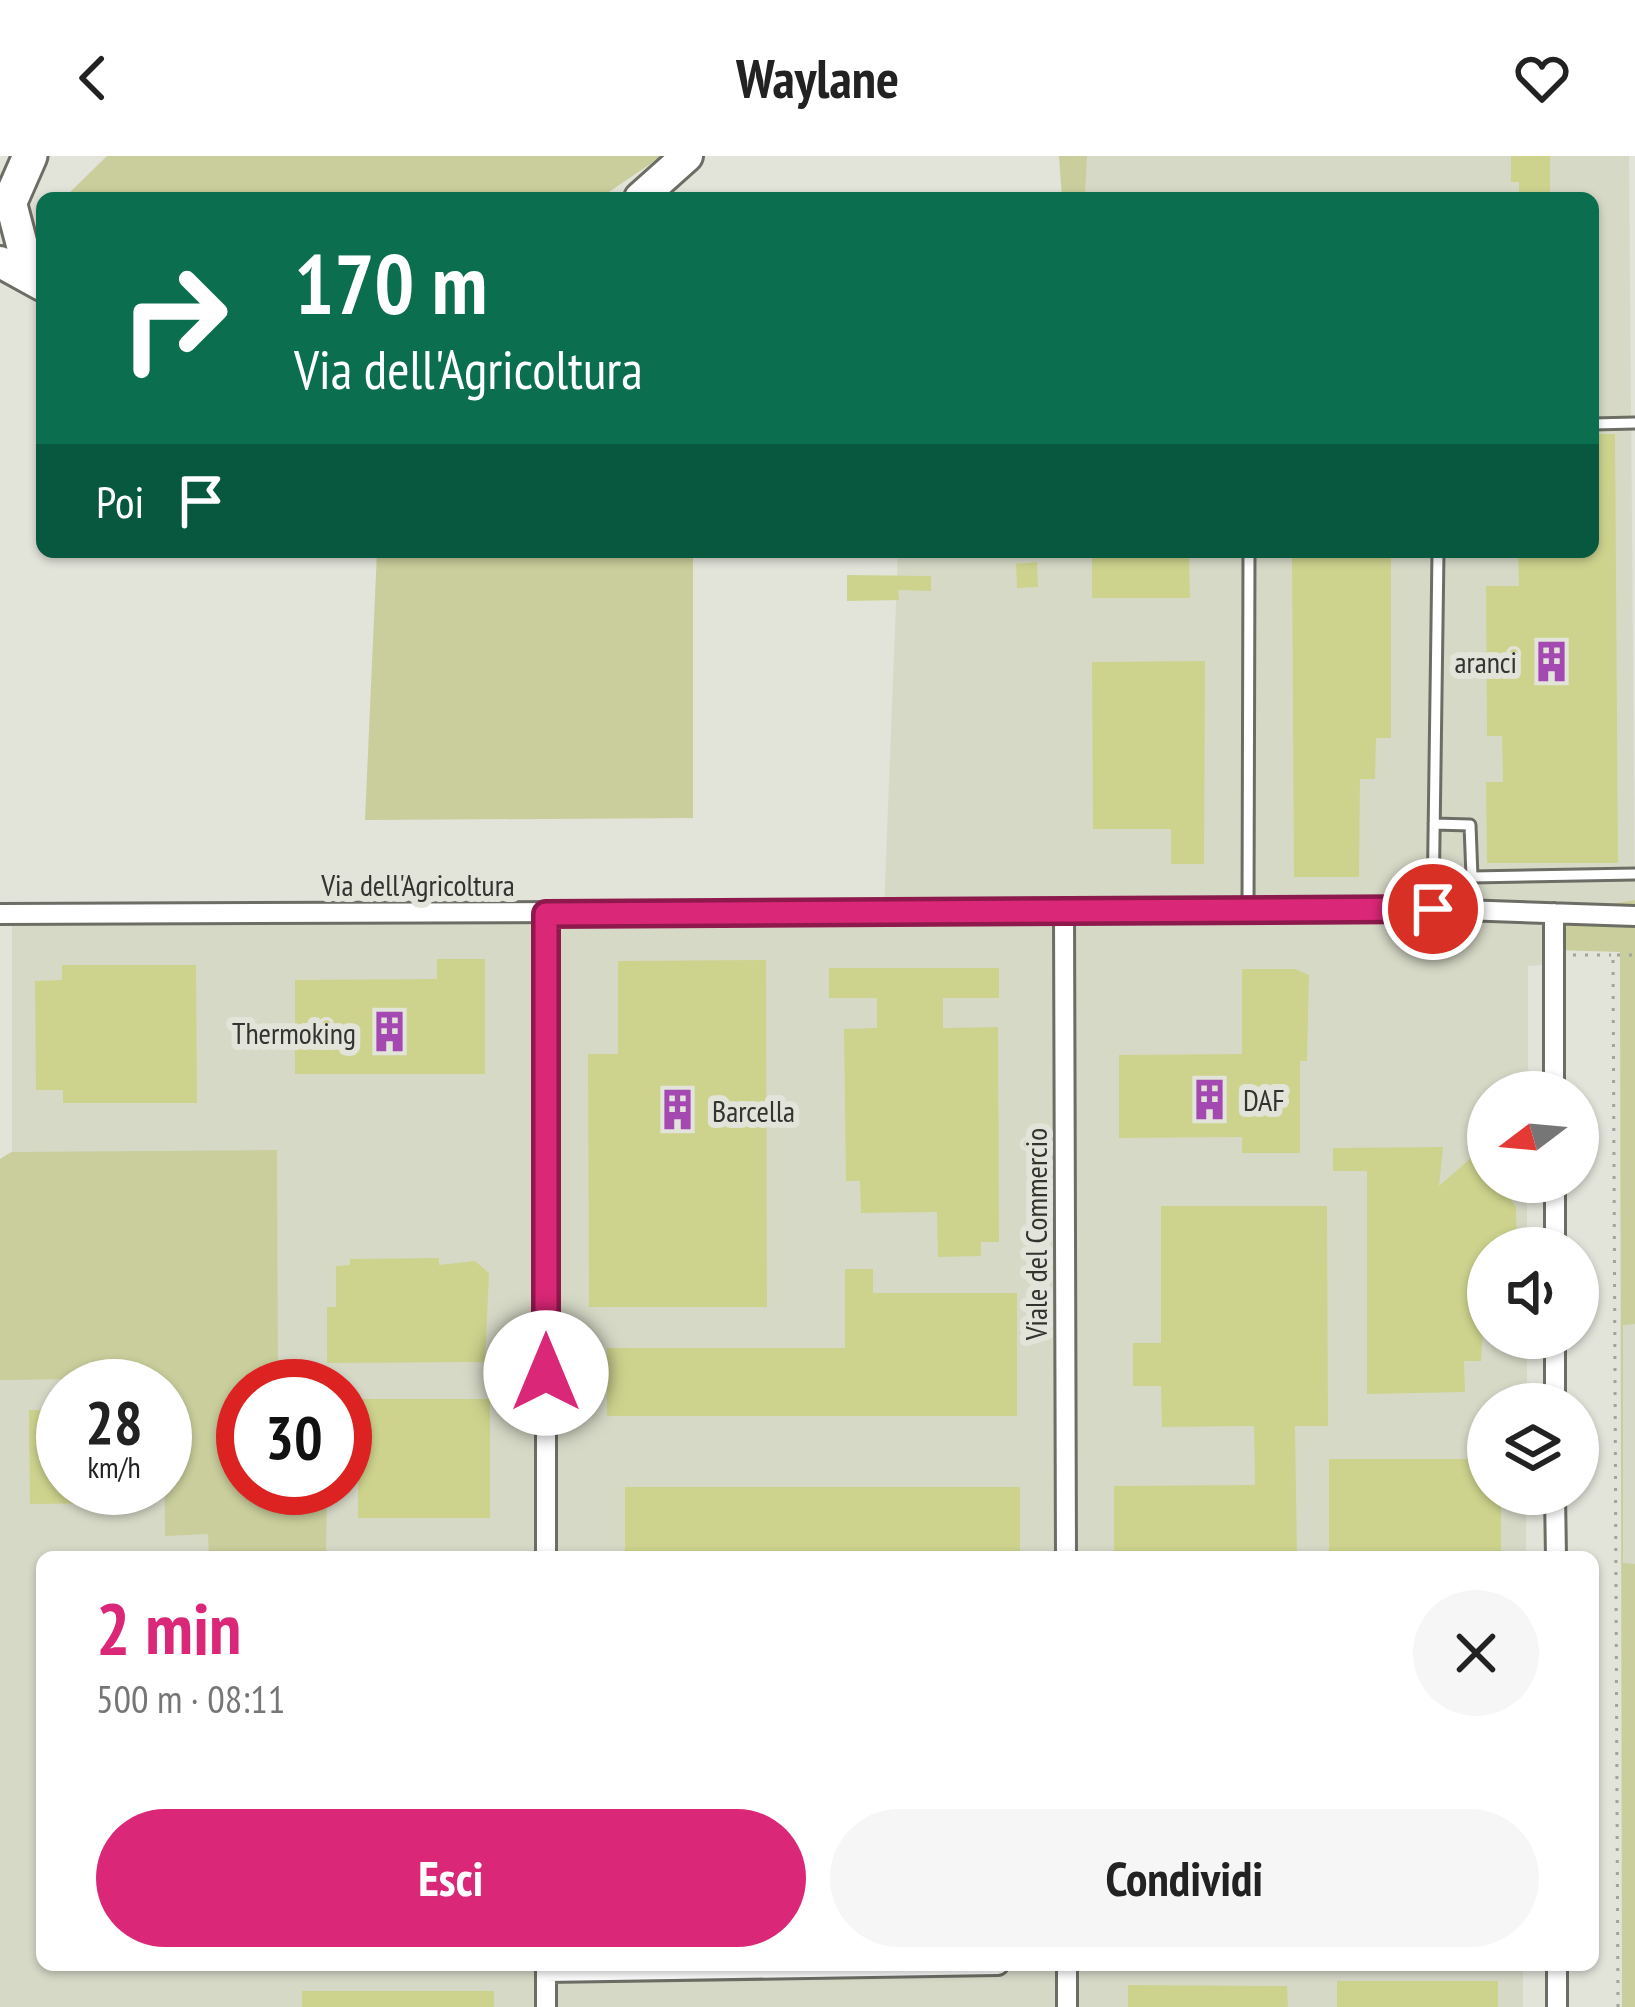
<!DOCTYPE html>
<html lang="it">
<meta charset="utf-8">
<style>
:root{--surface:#fff;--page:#f6f6f6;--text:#222;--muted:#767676;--accent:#db2777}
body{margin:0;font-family:"PT Sans Narrow",sans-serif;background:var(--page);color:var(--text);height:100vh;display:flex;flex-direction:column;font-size:45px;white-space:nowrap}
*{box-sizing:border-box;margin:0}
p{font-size:39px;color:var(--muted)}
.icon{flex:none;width:66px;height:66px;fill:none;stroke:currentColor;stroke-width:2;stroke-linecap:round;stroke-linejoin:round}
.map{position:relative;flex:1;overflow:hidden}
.details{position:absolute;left:36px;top:1395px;width:1563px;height:420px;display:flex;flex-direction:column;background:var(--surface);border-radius:18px;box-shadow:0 3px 9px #0004}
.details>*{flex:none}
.top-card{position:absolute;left:36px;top:36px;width:1563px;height:366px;border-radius:18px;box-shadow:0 3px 9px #0004;background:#0b6e4f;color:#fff;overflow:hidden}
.needle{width:78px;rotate:254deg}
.controls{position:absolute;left:1467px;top:915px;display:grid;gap:24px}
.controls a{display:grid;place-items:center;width:132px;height:132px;border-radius:50%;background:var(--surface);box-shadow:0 3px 9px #0004;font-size:60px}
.speed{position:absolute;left:36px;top:1203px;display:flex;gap:24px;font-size:60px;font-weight:700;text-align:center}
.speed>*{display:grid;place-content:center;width:156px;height:156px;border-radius:50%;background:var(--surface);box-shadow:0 3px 9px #0004;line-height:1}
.speed small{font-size:30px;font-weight:400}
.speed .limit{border:18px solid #d22;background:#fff;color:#111}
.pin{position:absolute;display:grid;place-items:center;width:102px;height:102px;color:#fff;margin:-51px;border:6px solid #fff;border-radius:50%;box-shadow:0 3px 12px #0007}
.me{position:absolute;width:132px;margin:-66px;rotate:0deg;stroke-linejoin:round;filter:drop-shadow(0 0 9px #0008)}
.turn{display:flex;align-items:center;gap:42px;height:252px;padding:0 60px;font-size:54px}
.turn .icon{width:156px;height:156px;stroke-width:2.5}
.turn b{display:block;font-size:84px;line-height:102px}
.then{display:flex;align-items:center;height:114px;padding:0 60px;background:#0003;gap:24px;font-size:45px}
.round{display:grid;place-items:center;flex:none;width:126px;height:126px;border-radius:63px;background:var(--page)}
.head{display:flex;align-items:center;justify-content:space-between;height:204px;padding:0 60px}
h1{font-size:72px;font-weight:600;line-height:90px;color:var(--accent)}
.action{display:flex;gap:24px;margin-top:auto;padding:24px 60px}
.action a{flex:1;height:138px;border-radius:72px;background:var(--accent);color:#fff;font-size:48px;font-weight:600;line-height:138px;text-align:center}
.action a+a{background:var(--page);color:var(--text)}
header{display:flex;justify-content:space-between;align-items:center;height:156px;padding:0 60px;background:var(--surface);font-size:54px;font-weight:600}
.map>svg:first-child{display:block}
</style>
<header><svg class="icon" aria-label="back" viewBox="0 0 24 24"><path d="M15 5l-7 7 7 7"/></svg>Waylane<svg class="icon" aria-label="heart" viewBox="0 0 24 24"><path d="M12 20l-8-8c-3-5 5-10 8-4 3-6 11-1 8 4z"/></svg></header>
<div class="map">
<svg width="1635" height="1851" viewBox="0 0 1635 1851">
<rect width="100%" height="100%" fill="#e2e3d9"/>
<!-- built -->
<path fill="#d7d9c7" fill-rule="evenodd" d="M1087 0H1629L1635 744 1553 758 1557 794 1541 809 1528 810V936H1488V1026H1527V1092H1488V1182H1527V1248H1488V1338H1526V1401H42V1809H1523V1851H0V1003L12 995V756L884 754 898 396H1593V42H1085ZM63 1230H165V1332H63ZM243 1230H345V1332H243Z
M1623 1168H1635V1408H1623Z"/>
<!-- green -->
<path fill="#c9ce9c" d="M107 0H662L600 42H64Z
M1059 0H1087L1085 42H1062Z
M377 396H693V662L365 664Z
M1635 744V1168L1623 1169V1407L1635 1408V1851H1622L1620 796 1557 794 1553 757Z
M277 994 278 1226 329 1230H243V1332H327L326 1401H209L208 1378 165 1380 164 1222 0 1224V1003L12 996Z"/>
<!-- building -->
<path fill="#cdd38d" d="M1511 0H1550V42H1519V26H1511Z
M1593 278H1615L1618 707H1487L1486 626H1503L1502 580H1487L1486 430H1519L1518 396H1593Z
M1092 396 1189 399 1190 442H1092Z
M1292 396H1391V582H1376L1375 623H1360L1359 721H1294Z
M1037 406 1038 431 1017 432 1016 408Z
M847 419 931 420V435L898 434 899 444 847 445Z
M1205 505 1204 708H1171V673H1093L1092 506Z
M437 803H485V918H295V824L437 823Z
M766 804 767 1151H589L588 898H618V805Z
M62 809H196L197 947H63V934H36L35 825 62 824Z
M829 812H999V842H943V872L998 871 999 1086H981V1100L938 1101 937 1056 861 1057 860 1025H846L844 873 877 872V842H829Z
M1242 813H1295L1309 819 1307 905H1300V997H1242V981L1119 982V899L1242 898Z
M1443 991 1439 1030 1471 1002 1478 1010 1488 1001V1026H1498L1516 1051 1517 1092H1488L1481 1205H1464L1465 1236 1367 1238V1015H1333V992Z
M1161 1050H1327L1328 1270H1295L1297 1401H1114V1330L1255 1329 1254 1270 1162 1271 1161 1230H1133V1187H1161Z
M439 1102V1109L475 1105 489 1117 485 1206 327 1207V1151H336V1110L350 1109V1103Z
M845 1113H873V1137H1017V1260H607V1192H845Z
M358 1243H490V1362H358Z
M29 1254H63V1332H111V1347L30 1348Z
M1329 1303H1488V1338H1501V1401H1329Z
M625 1331H1020V1401H625Z
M1337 1825H1498V1851H1337Z
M1128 1829 1287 1830 1288 1851H1128Z
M302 1835H494V1851H302Z"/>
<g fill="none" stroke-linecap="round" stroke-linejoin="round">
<defs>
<path id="lane" d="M1593 268 1635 267
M1434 668 1470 669 1472 721 1635 718
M1433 753 1438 396
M1248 754 1249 396"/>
<path id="street" d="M1064 755 1066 1401
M1554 757V936
M0 758 1433 753 1635 760
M546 758V1401
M1555 1026V1092
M1555 1182V1248
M1555 1338 1556 1401
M1067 1809V1851
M1557 1809V1851
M546 1816 998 1809
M546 1851V1809"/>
<path id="primary" d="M640 42 687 0
M11 47 23 93 42 119
M0 106 42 129"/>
<path id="highway" d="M12 41 30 0"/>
</defs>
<!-- lane casing -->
<use href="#lane" stroke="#6c6d64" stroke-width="15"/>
<!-- street casing -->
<use href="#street" stroke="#6c6d64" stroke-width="24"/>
<!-- primary casing -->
<use href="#primary" stroke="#6c6d64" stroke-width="36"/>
<!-- highway casing -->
<use href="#highway" stroke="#6c6d64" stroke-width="39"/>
<!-- path -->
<path stroke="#a2a39b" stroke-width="3" stroke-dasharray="3 9" stroke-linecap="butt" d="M1573 799H1611
M1618 1851 1613 799H1635"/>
<!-- lane -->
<use href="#lane" stroke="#fff" stroke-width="9"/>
<!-- street -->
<use href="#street" stroke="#fff" stroke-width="18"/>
<!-- primary -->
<use href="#primary" stroke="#fff" stroke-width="30"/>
<!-- highway -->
<use href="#highway" stroke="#fff" stroke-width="33"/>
</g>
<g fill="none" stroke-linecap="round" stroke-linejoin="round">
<defs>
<path id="route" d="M546 1217V758L1433 753"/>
</defs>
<!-- route casing -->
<use href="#route" stroke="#8e194d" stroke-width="30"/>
<!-- route -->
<use href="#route" stroke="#db2777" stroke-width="21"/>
</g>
<!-- icons -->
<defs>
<symbol id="building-bare" viewBox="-9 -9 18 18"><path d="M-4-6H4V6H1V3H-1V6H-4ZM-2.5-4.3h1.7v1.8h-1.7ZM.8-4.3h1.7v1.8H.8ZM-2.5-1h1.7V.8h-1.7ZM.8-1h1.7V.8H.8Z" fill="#a448b2" stroke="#e2e3d9" stroke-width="2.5" paint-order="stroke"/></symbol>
</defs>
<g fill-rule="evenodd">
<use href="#building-bare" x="1522" y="476" width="59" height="59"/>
<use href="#building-bare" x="360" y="846" width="59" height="59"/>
<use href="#building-bare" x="1180" y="914" width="59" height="59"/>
<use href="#building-bare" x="648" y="924" width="59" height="59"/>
</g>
<g text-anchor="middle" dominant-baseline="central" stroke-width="12" stroke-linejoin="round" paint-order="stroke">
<!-- poi labels -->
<g font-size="30" fill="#333330" stroke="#e2e3d9" text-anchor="end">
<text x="1517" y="505">aranci</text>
<text x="356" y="876">Thermoking</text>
<text x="1243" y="943" text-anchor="start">DAF</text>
<text x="712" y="954" text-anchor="start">Barcella</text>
</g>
<!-- street labels -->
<g font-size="30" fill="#333330" stroke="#e2e3d9">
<text x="418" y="728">Via dell'Agricoltura</text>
<text transform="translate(1035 1078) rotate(-90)">Viale del Commercio</text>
</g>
</g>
</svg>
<div class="controls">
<a><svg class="needle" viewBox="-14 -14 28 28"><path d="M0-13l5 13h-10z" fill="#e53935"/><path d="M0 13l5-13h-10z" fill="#767676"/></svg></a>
<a><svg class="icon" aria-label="sound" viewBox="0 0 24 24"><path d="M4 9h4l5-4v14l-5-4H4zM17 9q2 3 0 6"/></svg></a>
<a><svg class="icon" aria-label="layers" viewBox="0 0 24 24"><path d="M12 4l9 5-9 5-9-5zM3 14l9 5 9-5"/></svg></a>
</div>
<div class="speed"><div>28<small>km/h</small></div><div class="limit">30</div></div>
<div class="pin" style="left:1433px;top:753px;background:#d93025"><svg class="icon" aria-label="arrive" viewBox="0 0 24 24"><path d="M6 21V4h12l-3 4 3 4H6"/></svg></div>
<svg class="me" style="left:546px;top:1217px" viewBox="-20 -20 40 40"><circle r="19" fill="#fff"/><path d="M0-13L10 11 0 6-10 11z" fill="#db2777"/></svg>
<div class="top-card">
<div class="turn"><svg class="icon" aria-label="right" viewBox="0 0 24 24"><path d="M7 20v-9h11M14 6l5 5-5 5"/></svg><div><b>170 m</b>Via dell'Agricoltura</div></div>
<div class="then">Poi<svg class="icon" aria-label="arrive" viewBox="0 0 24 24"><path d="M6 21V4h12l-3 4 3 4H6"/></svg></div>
</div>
<section class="details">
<div class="head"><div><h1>2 min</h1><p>500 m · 08:11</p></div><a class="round"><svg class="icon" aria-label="close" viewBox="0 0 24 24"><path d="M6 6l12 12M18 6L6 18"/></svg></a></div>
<div class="action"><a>Esci</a><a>Condividi</a></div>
</section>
</div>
